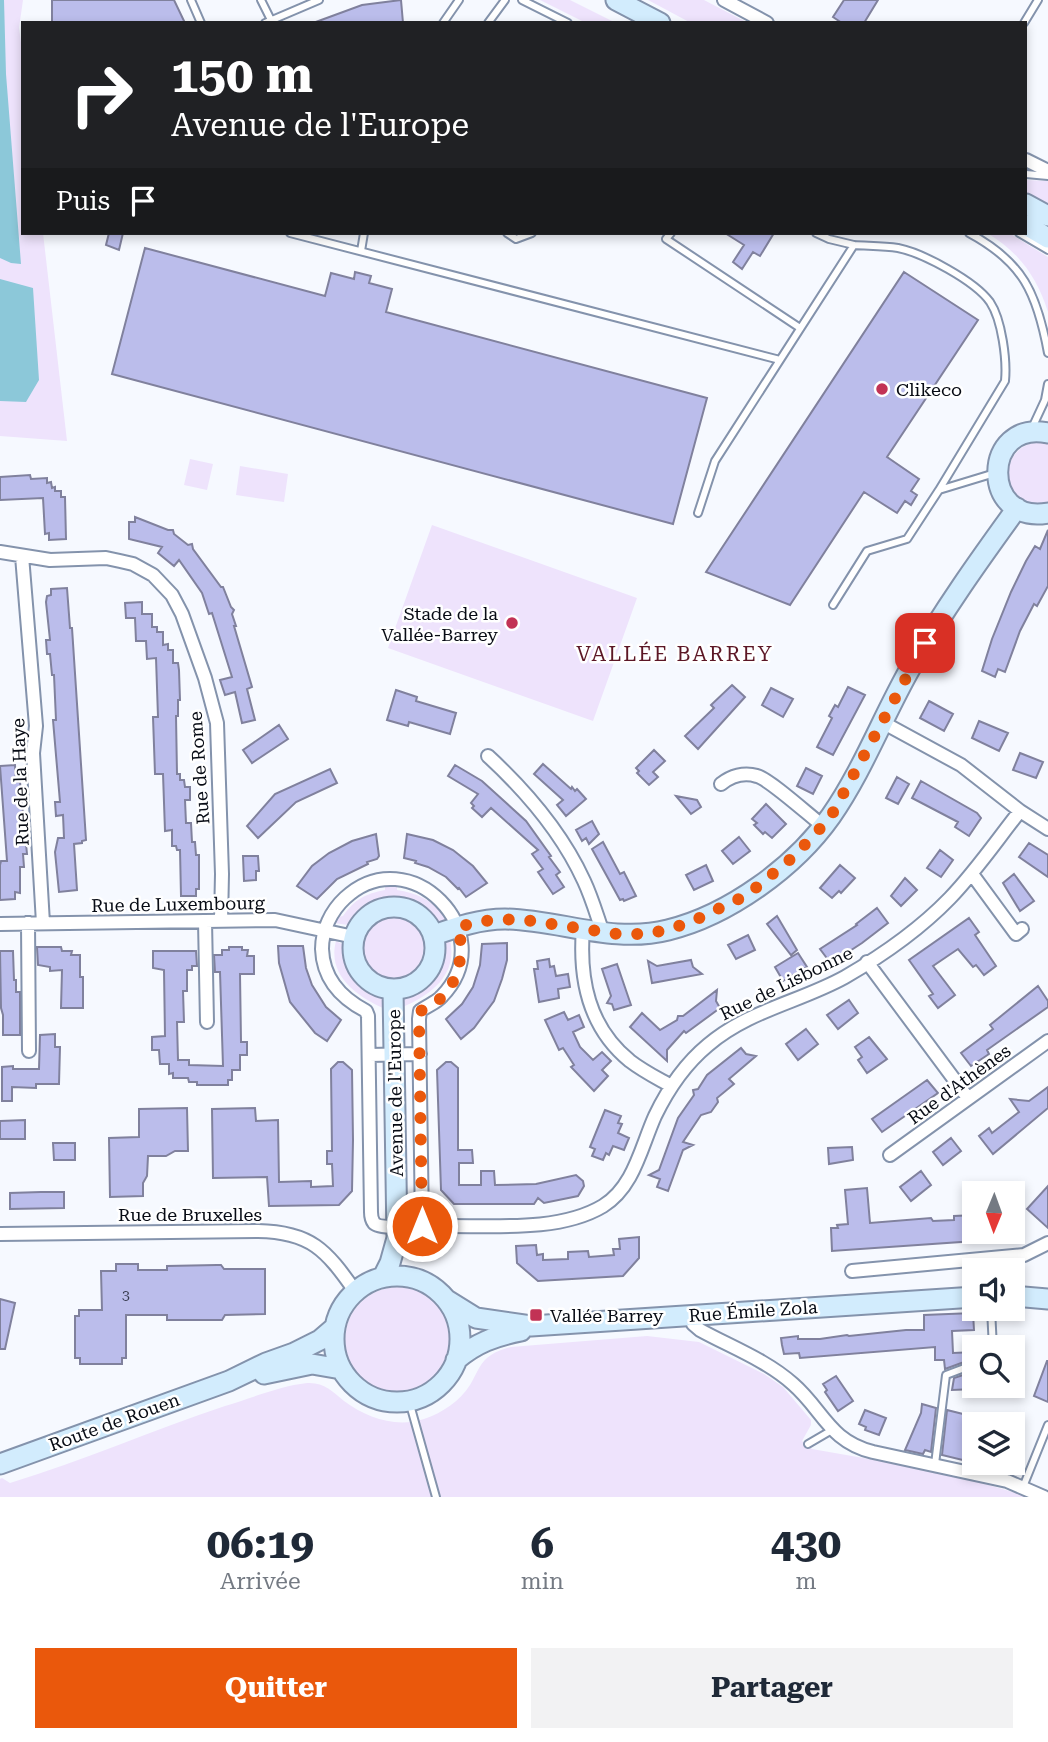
<!DOCTYPE html>
<html lang="fr">
<meta charset="utf-8">
<style>
:root{--surface:#fff;--page:#f2f2f3;--text:#1f2937;--muted:#747a83;--accent:#ea580c}
body{margin:0;font-family:"Roboto Serif",serif;background:var(--page);color:var(--text);height:100vh;display:flex;flex-direction:column;font-size:26px;white-space:nowrap}
*{box-sizing:border-box;margin:0}
p{font-size:23px;color:var(--muted)}
.icon{flex:none;width:38px;height:38px;fill:none;stroke:currentColor;stroke-width:2;stroke-linecap:round;stroke-linejoin:round}
.map{position:relative;height:1497px;overflow:hidden}
.sheet{display:flex;flex-direction:column;background:var(--surface);flex:1}
.sheet>*{flex:none}
.hud{position:absolute;left:21px;top:21px;width:1006px;height:214px;border-radius:0px;box-shadow:0 4px 10px #0003;background:#202124;color:#fff;overflow:hidden}
.needle{width:46px;rotate:181deg}
.tools{position:absolute;left:962px;top:1181px;display:grid;gap:14px}
.tools a{display:grid;place-items:center;width:63px;height:63px;border-radius:0px;background:var(--surface);box-shadow:0 4px 10px #0003;font-size:35px}
.pin{position:absolute;display:grid;place-items:center;width:60px;height:60px;color:#fff;margin:-30px;border-radius:14px;box-shadow:0 4px 10px #0006}
.me{position:absolute;width:77px;margin:-38px;rotate:0deg;stroke-linejoin:round;filter:drop-shadow(0 0 5px #0008)}
.turn{display:flex;align-items:center;gap:24px;height:147px;padding:0 35px;font-size:32px}
.turn .icon{width:91px;height:91px;stroke-width:2.5}
.turn b{display:block;font-size:49px;line-height:60px}
.then{display:flex;align-items:center;height:66px;padding:0 35px;background:#0003;gap:14px;font-size:26px}
.eta{display:flex;justify-content:space-evenly;align-items:center;height:119px;text-align:center}
.eta b{font-size:42px;font-weight:700;line-height:49px}
.primary-button{display:flex;gap:14px;margin-top:auto;padding:14px 35px}
.primary-button a{flex:1;height:80px;border-radius:0px;background:var(--accent);color:#fff;font-size:28px;font-weight:700;line-height:80px;text-align:center}
.primary-button a+a{background:var(--page);color:var(--text)}
.map>svg:first-child{display:block}
</style>
<div class="map">
<svg width="1048" height="1497" viewBox="0 0 1048 1497">
<rect width="100%" height="100%" fill="#f6f9ff"/>
<!-- green -->
<path fill="#eee3fc" d="M0 0H23L19 28 23 57V233H43L67 441 0 436Z
M540 0H570L616 23H586Z
M648 0H704L748 23H691Z
M1026 180 1048 181V205L1026 194Z
M987 233H1009L1048 257V312C1037 277 1018 251 987 233Z
M1036 442 1048 443V506C1041 505 1032 506 1026 504 1006 496 1002 467 1017 452 1022 446 1029 444 1036 442Z
M190 459 213 464 207 490 184 485Z
M240 466 288 474 284 502 236 495Z
M432 525 637 598 593 721 388 648Z
M397 884V890C416 893 431 899 443 915L446 914 449 924 441 925C408 892 380 886 348 925L334 923 337 917 343 916C355 899 365 894 385 890V885Z
M362 947a31 31 0 1 1 62 0a31 31 0 1 1-62 0Z
M450 940C458 975 431 995 403 1007V998C433 985 441 975 444 943Z
M336 941 342 944C345 976 353 985 383 999V1008C356 996 327 975 336 941Z
M345 1340a53 53 0 1 1 106 0a53 53 0 1 1-106 0Z
M647 1336 699 1342 764 1374 783 1387 811 1420V1425L802 1441 812 1449 943 1472 1030 1497H0V1479L2 1478 10 1483C83 1461 153 1430 225 1406 252 1398 280 1386 307 1383 324 1382 332 1391 344 1401 367 1418 396 1428 424 1419 442 1413 460 1401 470 1385 476 1375 479 1365 487 1358 494 1352 503 1349 511 1347Z"/>
<!-- water -->
<path fill="#8cc8d9" d="M0 0H4L6 74 21 264 11 263 0 258Z
M0 279 33 288 39 380 26 402 0 401Z"/>
<!-- building -->
<path fill="#bbbdeb" stroke="#80819d" stroke-width="2" d="M52 0H174L185 23H52Z
M401 0 403 23H313L362 5Z
M844 0H878L864 23H842L833 17Z
M109 233H123L119 250 106 245Z
M725 233H774L760 256 753 252 742 269 733 262 744 245Z
M145 248 325 296 331 273 354 279 355 272 371 276 369 283 392 289 386 312 707 398 673 524 112 374Z
M904 272 978 320 887 457 919 479 911 491 917 495 911 505 905 501 897 513 864 492 790 605 706 572Z
M30 475 31 479 47 478V483L51 482 52 488 55 487V491H61V497H65L66 539 49 540V533L45 534 43 498 0 500V477Z
M135 517 168 530H173L174 534 188 545 192 544 193 549 221 587H223L231 607 234 610 232 614 236 626H234L252 687 247 689 255 720 242 723 235 692 225 695 220 680 232 677 212 613 209 614 202 593 179 560 174 566 158 553 162 547 129 539V522H135Z
M1048 530V586L1037 606 1034 604 1020 631 1005 672 998 669 995 677 982 671 992 639 1011 592 1026 561 1035 546 1040 549Z
M67 588 70 628H72L86 840 82 841V843L74 844 77 890 59 892 55 852 58 838H64L63 815 56 816 55 802H60L53 720H56L54 675H52L50 654H47L46 640H50L46 602 47 596 51 595V589Z
M142 602V614H152V627H157V632H163V645L168 644V650H173V663H178L179 670 180 700H178V716H176L177 774H180V780H184L185 787H190V800H185L186 823H191L192 842H195L196 855H199V889H196V896H181L180 850H177L176 846H172V830L165 831 163 774H155L153 717H158L156 658 147 659 146 641H136L135 618H126L125 603Z
M732 685 745 697 698 749 685 736 714 708 711 705Z
M848 687 865 695 833 755 817 747 832 718 829 716 835 705 838 707Z
M771 688 793 699 783 717 762 705Z
M396 690 417 697 416 701 456 713 450 734 409 722 408 726 387 720Z
M929 701 953 714 944 731 920 718Z
M979 721 1008 733 999 751 972 738Z
M279 725 288 739 252 763 243 750Z
M654 750 665 761 653 772 658 777 649 785 637 773 639 771 636 768Z
M1020 753 1043 762 1036 778 1013 770Z
M543 764 571 789 572 787 575 791 577 789 586 799 566 816 557 805 563 800 534 774Z
M15 765 16 782H20L27 854H23L24 867H20V893L15 892V899L0 900V865L1 861H7L0 766Z
M455 765 482 781 526 821 551 856 549 857 560 872 556 875 564 887 553 894 538 872 543 869 532 854 538 850 491 808 482 817 472 808 474 806 471 803 478 794 448 776Z
M806 768 822 776 813 794 797 786Z
M330 769 337 783 296 802 258 838 247 826 275 794Z
M897 777 909 784 898 804 886 798Z
M921 781 977 813 981 818 969 836 955 827 958 822 912 798Z
M676 796 697 800 701 807 691 814Z
M766 804 786 824 772 838 765 832 763 834 754 825 757 823 752 819Z
M592 821 599 834 589 844 586 838 582 841 576 830Z
M376 834 379 856 377 859 367 862 368 864 337 879 317 899 297 886 312 866 329 853 352 841Z
M407 834 433 840 453 850 473 866 487 883 466 897 459 888 458 889 446 877 428 867 415 863 416 861 404 858Z
M739 837 750 851 733 864 722 851Z
M603 842 620 874 624 872 636 896 624 901 623 899 620 900 592 849Z
M1029 843 1048 855V877L1019 857Z
M940 850 953 860 941 877 927 868Z
M243 856H258L259 871H256V880L244 881Z
M706 865 713 881 694 890 686 875Z
M840 865 855 878 841 893 839 891 832 898 820 888Z
M1014 874 1034 901 1020 911 1003 883Z
M905 878 917 890 901 906 891 896Z
M877 908 888 923 862 943 836 960 834 958 829 961 820 949 857 925 856 924Z
M777 916 797 950 791 955 767 924Z
M969 918 979 932 975 935 996 966 984 975 976 965 973 967 958 949 933 966 955 995 938 1008 929 996 933 994 909 960Z
M748 935 755 950 736 959 728 945Z
M507 943V960L502 979 494 1001 474 1028 461 1039 446 1019 462 1004 473 987 480 965 482 944Z
M278 946H303L306 968 312 985 326 1007 341 1020 327 1041 315 1033 290 1002 279 963Z
M37 947H61L62 951H72L71 955H80V977H83V1008H61L62 970 50 971V967L38 965Z
M229 947H242V950H248L247 956H254V974H240L241 1042H247V1055H240V1070H232V1080H228V1085H197V1082H189L188 1078H173V1073L169 1074V1064H160L159 1050H152V1037L165 1036 164 970 153 968V951H196L197 966H192V970H187V991H183L184 1022H177L178 1060H189V1065L223 1066 220 972H215L214 955H222V950H229Z
M0 951H13L14 980H16V992H20V1035H3V1015L1 1008Z
M798 953 807 967 783 981 775 967Z
M549 959 550 967 554 966 556 976 568 974 570 987 558 989 559 998 539 1002 534 969H538L537 961Z
M691 960 693 967 702 974 652 983 648 961 657 966Z
M617 964 631 1005 614 1010 612 1004 607 1003 611 996 602 969Z
M1038 986 1048 1001V1007L987 1050 989 1054 971 1066 961 1053 993 1029 990 1025Z
M717 990 716 1001 720 1008 686 1033 684 1031 667 1050V1061L630 1027 642 1013 660 1030 677 1020 678 1016H683Z
M849 1000 858 1013 838 1029 827 1015Z
M564 1012 568 1020 579 1015 584 1027 573 1032 580 1047 593 1060 602 1052 611 1061 602 1070 608 1076 594 1091 571 1067 574 1065 563 1048 559 1050 545 1020Z
M806 1029 818 1044 798 1060 786 1044Z
M55 1034V1047H60L59 1084H36V1088L12 1087V1101H2V1067L13 1066V1069H39L40 1035Z
M869 1037 887 1059 867 1073 858 1060 862 1057 855 1047Z
M741 1048 746 1054 756 1056 729 1079 734 1084 717 1098 718 1102 711 1112 701 1115 683 1142 693 1145 683 1150 668 1191 657 1187 660 1179 649 1175 659 1170 678 1118 694 1095 693 1090 698 1089 707 1075Z
M338 1062H343L352 1070 353 1140 352 1191 339 1205 269 1206 267 1177 213 1178 212 1109 255 1108 256 1121 278 1120 279 1182 311 1181V1187L333 1186 332 1164H327V1151H332L331 1069Z
M446 1062H451L458 1068V1150H472L473 1163H459V1185H481V1171H494L495 1185 536 1184 576 1175 583 1181 584 1186 578 1196 544 1203 538 1198 534 1204H454L441 1190 437 1070Z
M927 1080 938 1093 882 1132 872 1119Z
M1048 1087V1108L993 1154 979 1136 989 1128 992 1133 1019 1112 1010 1099 1029 1101Z
M187 1108 188 1151H175L166 1156H148L147 1176 143 1183V1196L110 1197 109 1138 139 1137V1109Z
M605 1110 621 1116 618 1123 622 1124 618 1133 629 1138 624 1150 613 1146 609 1155 606 1153 603 1160 592 1156 595 1149 590 1147Z
M25 1120V1139H0V1121Z
M951 1138 961 1151 943 1165 933 1152Z
M53 1143H75V1160H54Z
M852 1147 853 1160 829 1164 828 1148Z
M921 1171 931 1185 911 1201 900 1187Z
M1048 1186V1228L1027 1209Z
M867 1188 870 1223 931 1218 933 1221 954 1220V1216L975 1215V1241L832 1251 831 1228H838L837 1225 848 1224 845 1190Z
M41 1192H64V1208L10 1209V1193Z
M639 1237V1258L623 1276 538 1281 517 1263 516 1246 536 1245 537 1255 543 1254V1260L568 1259V1252L588 1251 589 1257 614 1255 613 1249H620L619 1239Z
M116 1264H138V1270H167V1266L217 1265H221L224 1269H265V1314L225 1315 222 1320H167V1315H126V1358H122V1364H80V1358H75V1316H79V1310H102L101 1271H116Z
M0 1299 15 1303 5 1349H0Z
M973 1313 974 1330 952 1331 953 1353 975 1352V1358L945 1369 944 1360H935V1347L800 1358 799 1353 784 1354 782 1345 781 1338 798 1336V1339H820L847 1335 849 1336 906 1330H924V1315Z
M1047 1361H1048V1402L1034 1396Z
M975 1371V1389L952 1390 954 1378Z
M836 1376 853 1401 838 1411 825 1392 827 1390 823 1384Z
M922 1404 936 1408 931 1452 925 1450 923 1454 905 1450 921 1413Z
M865 1410 886 1418 879 1435 865 1430 866 1427 859 1424Z
M947 1410 979 1418 977 1424H975V1463L942 1455Z"/>
<g fill="none" stroke-linecap="round" stroke-linejoin="round">
<defs>
<path id="lane" d="M191 0 201 23
M261 0 271 20
M522 0 568 23
M265 23 319 0
M443 23 459 0
M488 23 505 0
M1024 23 1038 0
M1026 174 1048 176
M290 233 780 360 854 245C869 246 884 246 898 248 923 253 975 281 990 302 1002 320 1007 360 1005 381L939 490
M507 233 516 239 532 233
M671 233 666 239 800 328
M816 233 829 239 854 245
M969 233C1023 262 1037 293 1048 353
M1019 233 1048 250
M361 251 364 233
M1032 428 1045 400 1048 384
M698 513 715 461 780 360
M833 605 867 551 907 539 939 490 995 473
M991 1309 993 1348
M409 1401 436 1497
M808 1444 832 1430
M935 1464 946 1375 975 1364
M1023 1487 1048 1425"/>
<path id="street" d="M724 0 767 23
M1026 160 1048 171
M0 552 50 560 106 558 120 561 133 564 153 575 172 595 182 614 205 678 217 723 222 874 221 921
M22 556 36 726 33 753 43 923
M882 722 961 765 1020 811 1048 829
M488 756C527 792 562 833 584 881 592 898 597 916 603 933
M721 784C731 776 744 772 757 776 769 779 810 816 823 826
M972 874 1016 934 1022 929
M205 921 207 1022
M28 923 29 1051
M0 924 275 920 354 937
M583 929C579 979 588 1027 630 1061 643 1071 657 1078 671 1086
M867 962 968 1098
M369 1055 420 1054
M890 1155 1048 1041
M422 1226 419 1019 420 1011C428 1005 436 1003 442 996 503 933 409 838 345 898 331 911 322 930 322 949 323 979 341 998 366 1011L368 1016 371 1212C371 1216 371 1219 374 1223 380 1230 426 1226 437 1226 489 1225 558 1233 603 1206 634 1187 641 1147 655 1116 668 1089 685 1064 708 1045 749 1010 800 1002 845 977 883 955 920 929 950 898 976 871 997 840 1020 811
M0 1234 258 1231C311 1232 326 1250 355 1291
M852 1271 1024 1255 1048 1243
M691 1315 693 1324 700 1330C731 1347 766 1360 793 1384 823 1410 829 1441 873 1452L1007 1481 1044 1497"/>
<path id="secondary" d="M616 0 660 23
M1026 204 1048 216
M1026 225 1048 238
M1048 433C982 419 980 525 1048 513
M353 948a41 41 0 1 1 82 0a41 41 0 1 1-82 0Z
M434 935C457 927 480 919 505 919 560 920 613 944 668 930 729 915 795 867 831 816 863 770 883 716 911 667 942 612 980 559 1017 508
M334 1339a63 63 0 1 1 126 0a63 63 0 1 1-126 0Z
M383 1277 390 1263 397 1238 393 989
M1013 1296 1048 1299
M447 1300 476 1318 531 1326 975 1297
M456 1360C476 1343 495 1336 521 1331
M264 1374 312 1364 341 1369
M0 1464 229 1381 266 1363 294 1353 320 1340 334 1328"/>
</defs>
<!-- lane casing -->
<use href="#lane" stroke="#8493ac" stroke-width="10"/>
<!-- street casing -->
<use href="#street" stroke="#8493ac" stroke-width="16"/>
<!-- secondary casing -->
<use href="#secondary" stroke="#8493ac" stroke-width="23"/>
<!-- lane -->
<use href="#lane" stroke="#fff" stroke-width="6"/>
<!-- street -->
<use href="#street" stroke="#fff" stroke-width="12"/>
<!-- secondary -->
<use href="#secondary" stroke="#d2ecfd" stroke-width="19"/>
</g>
<g fill="none" stroke-linecap="round" stroke-linejoin="round">
<!-- route -->
<path stroke="#ea580c" stroke-width="12" stroke-dasharray="0 21.6" d="M422 1226 419 1019 421 1011C425 1008 430 1006 435 1003 459 986 465 953 458 927L481 921 519 919 618 934H650L689 923 747 895 793 857 830 818 925 643"/>
</g>
<!-- markers -->
<g fill="#c23255" stroke="#fff" stroke-width="2.5">
<circle cx="882" cy="389" r="7"/>
<circle cx="512" cy="623" r="7"/>
<rect x="529" y="1308" width="14" height="14" rx="3.5"/>
</g>
<g text-anchor="middle" dominant-baseline="central" stroke-width="5" stroke-linejoin="round" paint-order="stroke">
<!-- number labels -->
<g font-size="14" fill="#34384a">
<text x="126" y="1295">3</text>
</g>
<!-- poi labels -->
<g font-size="18" fill="#070b14" stroke="#fff" text-anchor="start">
<text x="896" y="389">Clikeco</text>
<text x="498" y="613" text-anchor="end">Stade de la<tspan x="498" dy="21">Vallée-Barrey</tspan></text>
<text x="550" y="1315">Vallée Barrey</text>
</g>
<!-- street labels -->
<g font-size="18" fill="#070b14" stroke="#fff">
<text transform="translate(199 768) rotate(-94)">Rue de Rome</text>
<text transform="translate(20 782) rotate(-92)">Rue de la Haye</text>
<text transform="translate(178 904) rotate(-1)">Rue de Luxembourg</text>
<text transform="translate(786 983) rotate(-26)">Rue de Lisbonne</text>
<text transform="translate(959 1084) rotate(-36)">Rue d'Athènes</text>
<text transform="translate(395 1093) rotate(-91)">Avenue de l'Europe</text>
<text x="190" y="1214">Rue de Bruxelles</text>
<text transform="translate(753 1311) rotate(-4)">Rue Émile Zola</text>
<text transform="translate(114 1422) rotate(-20)">Route de Rouen</text>
</g>
<!-- quarter labels -->
<g font-size="21" letter-spacing="2" fill="#5c1726" stroke="#fff">
<text x="675" y="654">VALLÉE BARREY</text>
</g>
</g>
</svg>
<div class="tools">
<a><svg class="needle" viewBox="-14 -14 28 28"><path d="M0-13l5 13h-10z" fill="#e53935"/><path d="M0 13l5-13h-10z" fill="#747a83"/></svg></a>
<a><svg class="icon" aria-label="sound" viewBox="0 0 24 24"><path d="M4 9h4l5-4v14l-5-4H4zM17 9q2 3 0 6"/></svg></a>
<a><svg class="icon" aria-label="search" viewBox="0 0 24 24"><circle cx="10" cy="10" r="6"/><path d="M15 15l6 6"/></svg></a>
<a><svg class="icon" aria-label="layers" viewBox="0 0 24 24"><path d="M12 4l9 5-9 5-9-5zM3 14l9 5 9-5"/></svg></a>
</div>
<div class="pin" style="left:925px;top:643px;background:#d93025"><svg class="icon" aria-label="arrive" viewBox="0 0 24 24"><path d="M6 21V4h12l-3 4 3 4H6"/></svg></div>
<svg class="me" style="left:422px;top:1226px" viewBox="-20 -20 40 40"><circle r="17" fill="#ea580c" stroke="#fff" stroke-width="3"/><path d="M0-11L8 9 0 5-8 9z" fill="#fff"/></svg>
<div class="hud">
<div class="turn"><svg class="icon" aria-label="right" viewBox="0 0 24 24"><path d="M7 20v-9h11M14 6l5 5-5 5"/></svg><div><b>150 m</b>Avenue de l'Europe</div></div>
<div class="then">Puis<svg class="icon" aria-label="arrive" viewBox="0 0 24 24"><path d="M6 21V4h12l-3 4 3 4H6"/></svg></div>
</div>
</div>
<section class="sheet">
<div class="eta">
<div><b>06:19</b><p>Arrivée</p></div>
<div><b>6</b><p>min</p></div>
<div><b>430</b><p>m</p></div>
</div>
<div class="primary-button"><a>Quitter</a><a>Partager</a></div>
</section>
